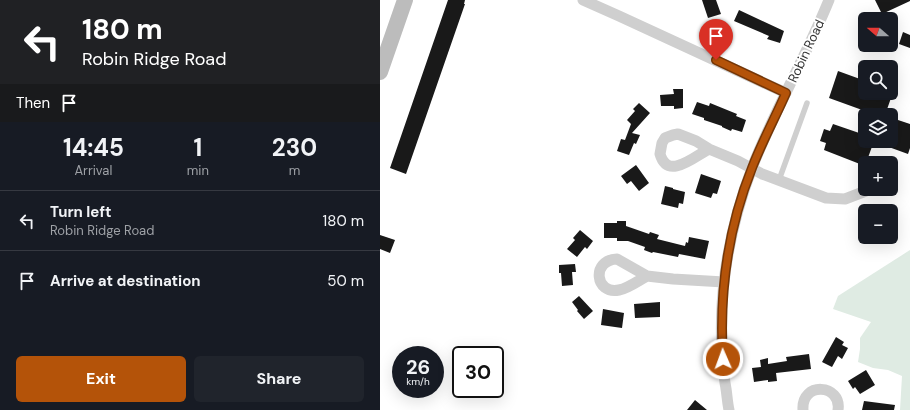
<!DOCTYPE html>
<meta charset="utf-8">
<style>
:root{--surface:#171b24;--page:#20242c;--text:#f1f3f6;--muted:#9ea1a6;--line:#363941;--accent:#b45309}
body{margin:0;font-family:"DM Sans",sans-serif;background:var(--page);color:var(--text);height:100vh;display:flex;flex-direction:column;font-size:15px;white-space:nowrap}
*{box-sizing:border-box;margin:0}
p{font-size:13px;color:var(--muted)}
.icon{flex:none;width:22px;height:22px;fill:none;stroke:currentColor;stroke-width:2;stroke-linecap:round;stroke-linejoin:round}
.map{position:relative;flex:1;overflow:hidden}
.panel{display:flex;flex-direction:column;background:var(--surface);width:380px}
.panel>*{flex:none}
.guide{background:#202124;color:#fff;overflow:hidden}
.needle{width:26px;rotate:290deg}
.fabs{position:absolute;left:478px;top:12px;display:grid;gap:8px}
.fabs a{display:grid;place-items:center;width:40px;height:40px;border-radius:6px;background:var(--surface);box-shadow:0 4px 16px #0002;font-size:20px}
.speed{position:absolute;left:12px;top:346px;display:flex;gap:8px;font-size:20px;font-weight:700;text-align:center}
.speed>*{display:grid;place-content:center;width:52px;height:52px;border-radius:50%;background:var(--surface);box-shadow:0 4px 16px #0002;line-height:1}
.speed small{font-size:10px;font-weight:400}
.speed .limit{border:2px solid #111;border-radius:6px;background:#fff;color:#111}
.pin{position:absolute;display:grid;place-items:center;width:34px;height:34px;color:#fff;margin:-41px -17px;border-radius:50% 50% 50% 0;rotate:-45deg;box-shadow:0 0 4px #0007}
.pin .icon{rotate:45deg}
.me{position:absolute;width:44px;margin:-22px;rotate:358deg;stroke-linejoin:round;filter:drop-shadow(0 0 3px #0008)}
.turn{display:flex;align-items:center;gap:14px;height:84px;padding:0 16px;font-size:18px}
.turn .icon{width:52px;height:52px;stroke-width:2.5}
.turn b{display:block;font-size:28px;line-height:34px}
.then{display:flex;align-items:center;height:38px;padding:0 16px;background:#0003;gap:8px;font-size:15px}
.eta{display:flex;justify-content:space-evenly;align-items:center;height:68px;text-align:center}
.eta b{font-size:24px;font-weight:700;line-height:28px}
.button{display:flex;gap:8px;margin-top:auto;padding:8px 16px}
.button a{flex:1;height:46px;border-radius:6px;background:var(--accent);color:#fff;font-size:16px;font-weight:700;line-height:46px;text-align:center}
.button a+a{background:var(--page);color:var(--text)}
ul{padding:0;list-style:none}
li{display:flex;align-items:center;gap:12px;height:60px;padding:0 16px;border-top:1px solid var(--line)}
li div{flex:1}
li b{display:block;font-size:15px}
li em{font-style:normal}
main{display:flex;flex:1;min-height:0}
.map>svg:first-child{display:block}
</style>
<main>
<section class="panel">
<div class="guide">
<div class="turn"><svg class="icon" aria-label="left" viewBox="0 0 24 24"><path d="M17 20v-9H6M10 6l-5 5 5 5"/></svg><div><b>180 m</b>Robin Ridge Road</div></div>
<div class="then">Then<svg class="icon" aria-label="arrive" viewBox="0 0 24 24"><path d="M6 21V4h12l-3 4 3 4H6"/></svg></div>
</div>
<div class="eta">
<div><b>14:45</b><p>Arrival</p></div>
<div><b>1</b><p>min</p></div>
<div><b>230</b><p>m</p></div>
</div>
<ul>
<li><svg class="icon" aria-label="left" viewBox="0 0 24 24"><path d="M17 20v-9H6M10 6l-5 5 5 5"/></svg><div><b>Turn left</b><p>Robin Ridge Road</p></div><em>180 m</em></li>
<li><svg class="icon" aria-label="arrive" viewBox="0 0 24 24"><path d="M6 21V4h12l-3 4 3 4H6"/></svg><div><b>Arrive at destination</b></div><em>50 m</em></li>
</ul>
<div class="button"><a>Exit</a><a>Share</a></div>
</section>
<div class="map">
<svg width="530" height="410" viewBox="0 0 530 410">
<rect width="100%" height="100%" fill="#fff"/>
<!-- green -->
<path fill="#dfebe3" d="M530 250V410H520L522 376 508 370 493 368 478 362 480 349V338L491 322 453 309 458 296Z"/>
<!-- building -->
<path fill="#191919" d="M68 0H85L84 4H85L26 174 10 168Z
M322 0H336L341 14 328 18Z
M495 0H530V1L502 14Z
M359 10 404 31 400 43 387 39 389 36 354 21Z
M523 32 530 35V48L519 44Z
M458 71 480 79 478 85 484 88 482 93H510L508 97 511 98 505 115H496L449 98Z
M293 89H303V108L294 109V106H281L280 95 294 94Z
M317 102 329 106 330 103 357 114 356 116 366 120 362 132 352 129 351 131 342 127V126L324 120V118L312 114Z
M259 103 270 113 252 133 260 135 256 144 254 143 249 155 237 151 241 139 245 140 251 124 247 120 255 111 253 109Z
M515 119 530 124V148L528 154 495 142 511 141V131Z
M453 124 485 135V141H494L485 166 444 150 446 143 440 141 444 129 450 131Z
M256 165 269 183 259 191 251 181 247 184 241 176Z
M321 174 341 181 337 194 333 193 331 198 315 193Z
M285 186 293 188V189L305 192 303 204 299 203 298 208 281 204Z
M237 221H246V226L269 234 270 232 279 235 277 239 305 246 306 242 308 243 309 237 329 241 325 259 299 254 298 257 273 252 272 253 264 250 265 247 248 241H237V238H224V223H237Z
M200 230 213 241 207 249 205 247 197 257 187 249 195 240 193 238Z
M0 235 15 240 10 253 0 249Z
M195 264 196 272H192L193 285 182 286 181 273H179V265Z
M199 296 213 311 204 319 197 311 198 310 192 302Z
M280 302V317L255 318 254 304Z
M223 309 244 313 242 328 221 325Z
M456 337 464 342 462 345 468 348 462 359 458 356 452 367 442 362Z
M429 354 431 369 396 373 397 381 388 382V380L374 382 372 368 381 367 380 360 388 358V364L407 361 406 357Z
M486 370 495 385 480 394 475 387 473 389 468 381Z
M315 400 327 410H307Z
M484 401 515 405 514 410H482Z"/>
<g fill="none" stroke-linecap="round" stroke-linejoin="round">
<!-- lane -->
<path stroke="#cfcfcf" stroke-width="5.5" d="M399 180 427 103"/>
<!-- street -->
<path stroke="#cfcfcf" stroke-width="11" d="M203 0 239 16 406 93
M329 149C315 156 288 181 280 154L282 143 285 138 293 135 298 134 316 141 329 149 358 161 382 174 446 198 465 199 491 189
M267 276C259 280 249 288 239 290 215 295 211 260 237 259L267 276 293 279 344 282
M349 410C347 401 347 392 345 383 335 311 346 236 372 168 394 111 426 57 449 0
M423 410C421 381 462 384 458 410"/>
<!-- secondary -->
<path stroke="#bcbcbc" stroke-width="16" d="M0 72 25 0"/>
</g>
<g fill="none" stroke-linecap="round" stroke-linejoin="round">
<defs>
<path id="route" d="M336 60 406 93C395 118 382 142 372 168 348 228 339 294 343 359"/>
</defs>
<!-- route casing -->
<use href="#route" stroke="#753606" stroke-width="10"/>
<!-- route -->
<use href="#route" stroke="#b45309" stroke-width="7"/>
</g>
<g text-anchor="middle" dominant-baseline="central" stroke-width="4" stroke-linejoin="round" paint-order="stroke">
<!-- street labels -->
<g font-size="13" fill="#323232" stroke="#fff">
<text transform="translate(426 51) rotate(-65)">Robin Road</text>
</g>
</g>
</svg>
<div class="fabs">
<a><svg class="needle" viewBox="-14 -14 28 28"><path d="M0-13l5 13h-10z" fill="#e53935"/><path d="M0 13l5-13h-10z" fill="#9ea1a6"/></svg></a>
<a><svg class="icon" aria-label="search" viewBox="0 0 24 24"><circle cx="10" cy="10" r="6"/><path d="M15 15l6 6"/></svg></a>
<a><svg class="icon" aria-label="layers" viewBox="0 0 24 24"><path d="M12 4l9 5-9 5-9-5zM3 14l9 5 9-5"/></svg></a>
<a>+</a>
<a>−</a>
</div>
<div class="speed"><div>26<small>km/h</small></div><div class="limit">30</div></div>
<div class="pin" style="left:336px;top:60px;background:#d93025"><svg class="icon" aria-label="arrive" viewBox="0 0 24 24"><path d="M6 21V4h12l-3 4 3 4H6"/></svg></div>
<svg class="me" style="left:343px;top:359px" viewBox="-20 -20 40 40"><circle r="17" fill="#b45309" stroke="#fff" stroke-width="3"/><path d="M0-11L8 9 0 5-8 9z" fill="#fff"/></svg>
</div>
</main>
